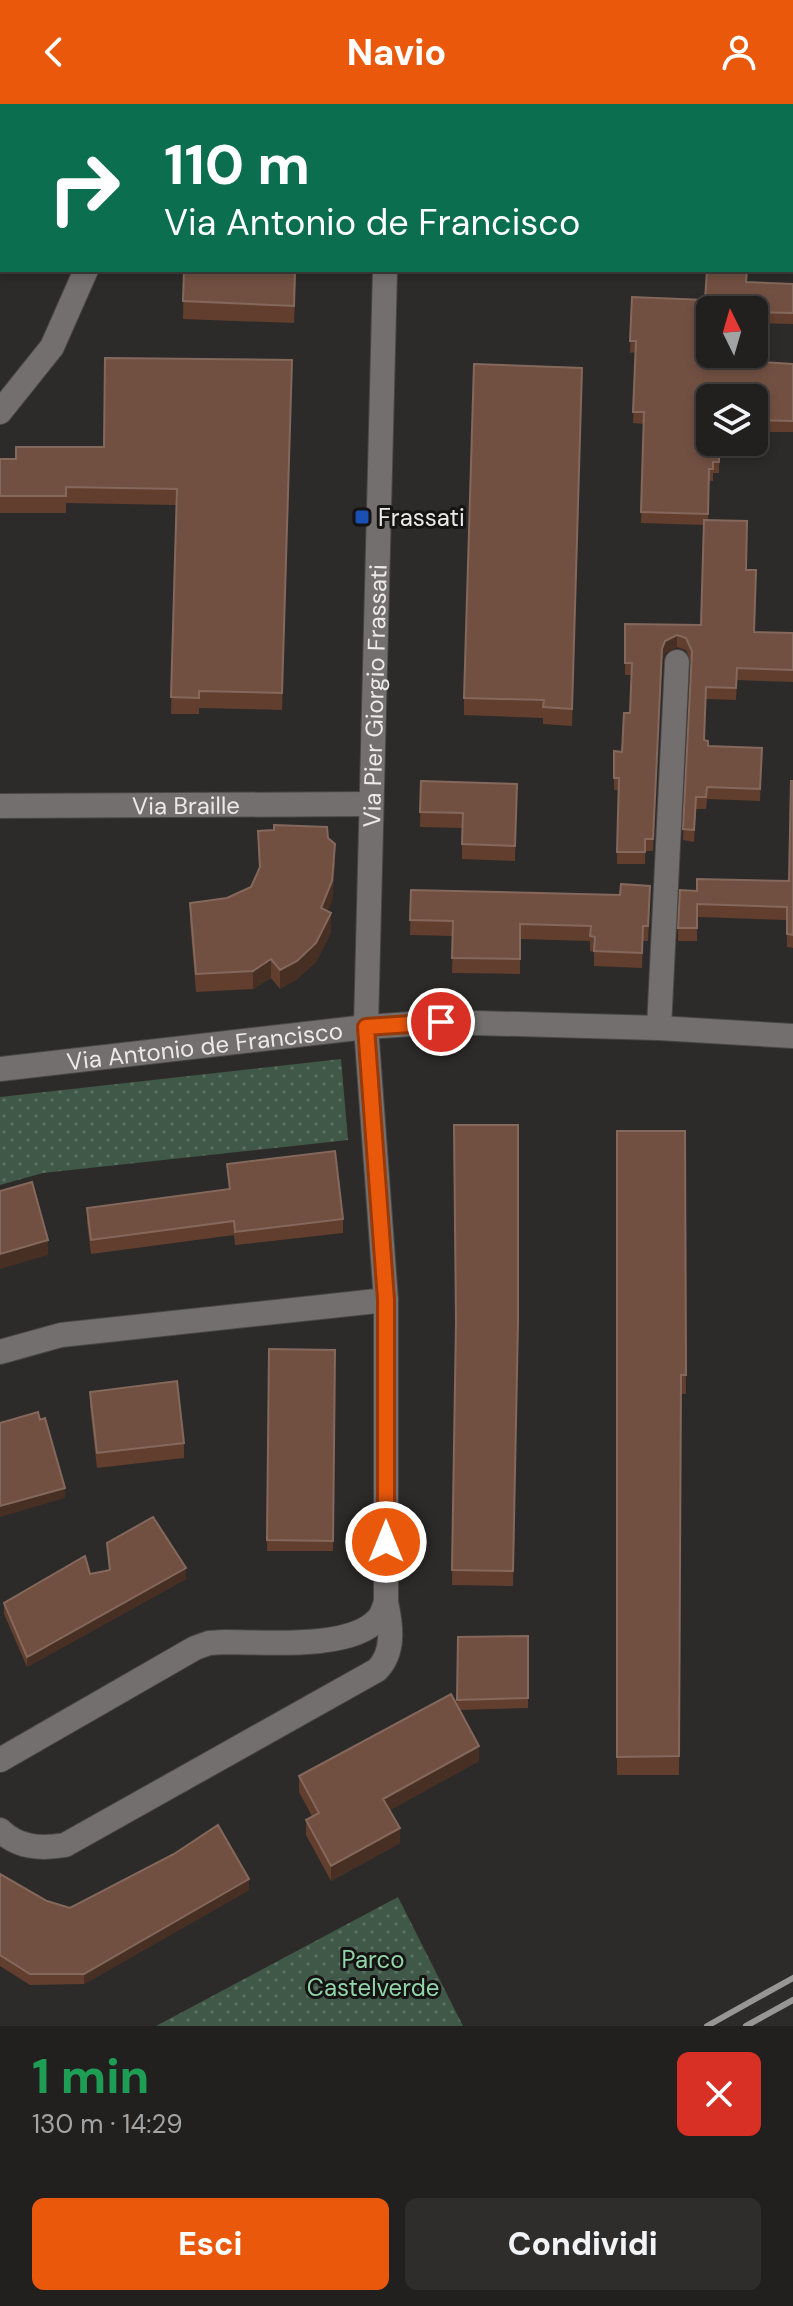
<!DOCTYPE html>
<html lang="it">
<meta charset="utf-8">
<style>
:root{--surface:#22201f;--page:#2e2d2c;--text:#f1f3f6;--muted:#a2a3a4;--line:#3f3e3d;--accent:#ea580c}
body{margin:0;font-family:"DM Sans",sans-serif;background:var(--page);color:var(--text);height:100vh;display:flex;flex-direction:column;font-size:30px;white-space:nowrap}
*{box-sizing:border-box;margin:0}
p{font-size:26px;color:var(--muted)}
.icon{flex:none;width:44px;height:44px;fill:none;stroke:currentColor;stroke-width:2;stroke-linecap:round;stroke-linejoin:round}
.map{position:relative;height:1922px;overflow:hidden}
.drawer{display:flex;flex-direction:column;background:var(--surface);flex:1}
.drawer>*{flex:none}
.guide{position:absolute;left:0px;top:0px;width:794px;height:168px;box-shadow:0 4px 12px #0003,0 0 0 2px var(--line);background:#0b6e4f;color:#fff;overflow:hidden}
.needle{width:52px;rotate:355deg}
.controls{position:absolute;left:696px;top:192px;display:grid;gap:16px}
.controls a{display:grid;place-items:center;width:72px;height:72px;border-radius:12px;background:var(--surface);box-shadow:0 4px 12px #0003,0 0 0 2px var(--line);font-size:40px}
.pin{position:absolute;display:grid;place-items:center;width:68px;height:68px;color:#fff;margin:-34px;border:4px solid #fff;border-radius:50%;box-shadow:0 2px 8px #0007}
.me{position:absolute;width:88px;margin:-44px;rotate:0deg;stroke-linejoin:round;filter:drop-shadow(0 0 6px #0008)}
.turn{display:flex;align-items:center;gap:28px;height:168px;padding:0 32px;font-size:36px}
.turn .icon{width:104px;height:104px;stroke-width:2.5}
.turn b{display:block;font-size:56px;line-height:68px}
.round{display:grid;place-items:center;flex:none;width:84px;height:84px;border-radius:12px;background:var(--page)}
.overview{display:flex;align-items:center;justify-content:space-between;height:136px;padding:0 32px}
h1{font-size:48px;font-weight:800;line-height:60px;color:#1e9e55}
.action{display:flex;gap:16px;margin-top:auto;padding:16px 32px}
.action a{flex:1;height:92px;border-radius:12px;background:var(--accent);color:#fff;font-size:32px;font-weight:800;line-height:92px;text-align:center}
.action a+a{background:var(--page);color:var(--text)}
header{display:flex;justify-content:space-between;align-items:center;height:104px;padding:0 32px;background:var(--accent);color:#fff;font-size:36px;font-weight:800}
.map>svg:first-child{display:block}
</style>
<header><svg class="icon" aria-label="back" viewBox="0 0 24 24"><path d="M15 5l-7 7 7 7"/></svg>Navio<svg class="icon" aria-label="person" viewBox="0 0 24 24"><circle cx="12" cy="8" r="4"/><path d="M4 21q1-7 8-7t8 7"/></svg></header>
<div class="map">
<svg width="793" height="1922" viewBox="0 0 793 1922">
<defs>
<pattern id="grass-dots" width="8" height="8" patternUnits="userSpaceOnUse" patternTransform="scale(2)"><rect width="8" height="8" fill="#405848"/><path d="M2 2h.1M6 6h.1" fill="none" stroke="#5c7062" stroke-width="1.8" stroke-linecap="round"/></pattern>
</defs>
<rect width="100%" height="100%" fill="#2d2b29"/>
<!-- grass -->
<path fill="url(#grass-dots)" d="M341 955 348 1036 43 1069 0 1081V993Z
M398 1793 463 1922H156Z"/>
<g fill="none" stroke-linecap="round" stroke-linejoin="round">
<defs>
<g id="street">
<path d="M109 0V2"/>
<path d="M389 2V0"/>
<path d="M792 17H793"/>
<path d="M792 85 793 55"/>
<path d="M0 308 52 243 86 166"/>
<path id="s1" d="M0 702 371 700"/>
<path d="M659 924 677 558"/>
<path id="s2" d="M0 965 366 923 441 918 659 924 793 932"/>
<path d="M0 1248 61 1231 386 1196"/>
<path d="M0 1656 195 1544 209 1539 225 1538C264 1538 351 1546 378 1515 382 1511 384 1503 386 1498"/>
<path id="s3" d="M0 1726C18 1744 41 1745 65 1741L377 1566C395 1548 391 1521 386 1498V1196L366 923 385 166"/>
</g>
</defs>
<!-- street casing -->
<use href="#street" stroke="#494746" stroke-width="26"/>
<!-- street -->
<use href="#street" stroke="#736f6e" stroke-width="24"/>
<!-- rail -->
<path stroke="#989695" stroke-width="6" d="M707 1922 793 1874
M746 1922 793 1896"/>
</g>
<!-- wall -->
<path fill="#623e2e" d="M184 166H296L294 219 183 215Z
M747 178 793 180V220L754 219V206H710L732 256 793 260V328H754V294H710L719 338V369H713V377H709L708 416 746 466 755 528 793 529V578L737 576 736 596 706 595 704 636 708 642 762 644 760 697 707 695 706 705H696L694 738 683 736 691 558 686 546 677 543 665 549 662 557 653 747H645V760H617L618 686H614V647L622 648 630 609 632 571H625V520L701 521 704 421 641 419 644 320 633 319 636 248 630 249 632 193 705 196Z
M292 256 282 606 199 604V610H171L176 401 66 399V409H0V355H16L104 343Z
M582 264 572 622 543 620V614L464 611V594Z
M421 677 517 680 515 757 462 755V724L420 723Z
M793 677V844L787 843V816L697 813V837H678V824L697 787 789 777Z
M258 727 328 734 335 759 332 796 327 808 331 828 316 858 297 875 280 885 271 874 253 885 196 888 190 818V799L227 794 251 783 259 766Z
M411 786 650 797 648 837H643L642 864 594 862V848L590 847V837L520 835V870L452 869 453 832 410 831Z
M617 1027H685L686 1290H681L679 1671H617Z
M227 1060 343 1115V1129L235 1141 234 1131 91 1150 87 1118V1104L229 1085Z
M456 1224 518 1233 513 1482 452 1481Z
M269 1245 335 1246 333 1447H267Z
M90 1288 184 1339V1354L97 1364 90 1303Z
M107 1439 186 1475 27 1563 4 1510V1499L90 1470 109 1466Z
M528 1532V1604L460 1606 479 1657 390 1706 400 1739 331 1777 306 1731V1716L312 1712 299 1688V1672L457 1601 458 1533Z
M0 1770 47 1797 70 1804 249 1786 84 1880 30 1881 0 1862Z"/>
<!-- shaded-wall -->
<path fill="#472f24" d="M677 531V543L665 549 662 557 653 747 662 545 665 537Z
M335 740 332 796 321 823V804Z
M331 809V828L316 858 297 875 280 885V866Z
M271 855V874L253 885V867Z
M48 1136V1151L0 1165V1150Z
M65 1384V1394L0 1413V1402Z
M186 1464V1475L27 1563V1553Z
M479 1642V1657L383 1710V1695Z
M400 1724V1739L331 1777V1762Z
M249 1775V1786L84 1880V1870Z"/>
<!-- building -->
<path fill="#715042" stroke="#84685c" stroke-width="2" d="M189 0H301V2H189Z
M184 166H295L294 202 183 197Z
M707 166H747L746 178 793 180V209L754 208V206H710V250H732V256L793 260V317L754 316V294H710V338H719V358H713V365H709L708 410 641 408 644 308H633L636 237H630L632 193 705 196Z
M105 254 292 256 282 589 199 587V594L171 593 177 385 66 383V392H0V355H16V343H104Z
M474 260 582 264 572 605 543 603 544 596 464 594Z
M704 416 747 417 746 466H756L754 528 793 529V566L737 564 736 584 706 583 704 636 708 637V642L762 644 760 685 707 683 706 693H696L694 726 683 725 692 547 686 534 677 531 665 537 662 545 653 735H645V748H617L619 674H614V647L622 648 624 609H630L632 559H625V520L701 521Z
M421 677 517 680 515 742 462 740 463 709 420 708Z
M791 677H793V831L787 830V803L697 800V824H678L680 786 697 787V775L789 777Z
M274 721 327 723 328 734 335 740 332 777 321 804 331 809 316 839 297 857 280 866 271 855 253 867 196 870 190 799 227 794 251 783 260 763 258 727 274 726Z
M621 780 650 782 648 822H643L642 849 594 847 595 833 590 832 591 822 520 820V855L452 854 453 817 410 816 411 786 620 791Z
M454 1021H518V1218L513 1467 452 1466 456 1218Z
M617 1027H685L686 1271H681L679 1652 617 1653Z
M335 1047 343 1115 235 1128 234 1117 91 1136 87 1104 230 1085 227 1060Z
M32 1078 48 1136 0 1150V1087Z
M269 1245 335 1246 333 1437 267 1436Z
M177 1277 184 1339 97 1349 90 1288Z
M38 1308 40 1316 45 1314 65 1384 0 1402V1319Z
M153 1413 186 1464 27 1553 4 1499 85 1452 90 1470 110 1466 107 1439Z
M528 1532V1594L457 1596 458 1533Z
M451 1590 479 1642 383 1695 400 1724 331 1762 306 1716 319 1709 299 1672Z
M218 1721 249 1775 84 1870H30L0 1851V1770L47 1797 70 1804 174 1750Z"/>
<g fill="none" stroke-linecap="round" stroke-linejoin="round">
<defs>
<path id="route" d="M386 1438V1196L366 923 441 918"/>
</defs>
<!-- route casing -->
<use href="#route" stroke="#983908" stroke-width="20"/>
<!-- route -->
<use href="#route" stroke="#ea580c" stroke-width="14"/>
</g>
<!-- markers -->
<rect fill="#1a4fb4" stroke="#151313" stroke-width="3" x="354" y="405" width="16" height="16" rx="4"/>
<g text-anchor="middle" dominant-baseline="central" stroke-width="6" stroke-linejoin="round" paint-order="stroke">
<!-- poi labels -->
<g font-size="24" fill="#eceae9" stroke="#151313" text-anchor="start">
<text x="378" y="413">Frassati</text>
</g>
<!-- street labels -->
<g font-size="24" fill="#eceae9" stroke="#151313">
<text stroke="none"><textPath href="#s3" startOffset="1406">Via Pier Giorgio Frassati</textPath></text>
<text stroke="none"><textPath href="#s1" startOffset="186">Via Braille</textPath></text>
<text stroke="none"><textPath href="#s2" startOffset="206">Via Antonio de Francisco</textPath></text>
</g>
<!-- park labels -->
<g font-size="24" fill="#91d5a8" stroke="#151313">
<text x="373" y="1855">Parco<tspan x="373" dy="28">Castelverde</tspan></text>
</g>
</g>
</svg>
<div class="controls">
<a><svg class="needle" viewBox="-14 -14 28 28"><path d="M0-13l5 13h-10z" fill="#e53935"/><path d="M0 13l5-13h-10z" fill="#a2a3a4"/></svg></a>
<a><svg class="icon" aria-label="layers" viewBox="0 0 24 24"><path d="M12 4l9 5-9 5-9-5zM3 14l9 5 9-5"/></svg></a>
</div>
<div class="pin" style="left:441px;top:918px;background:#d93025"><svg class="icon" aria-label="arrive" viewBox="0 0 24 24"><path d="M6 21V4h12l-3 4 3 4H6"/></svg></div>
<svg class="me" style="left:386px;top:1438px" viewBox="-20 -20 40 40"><circle r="17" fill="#ea580c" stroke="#fff" stroke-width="3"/><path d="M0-11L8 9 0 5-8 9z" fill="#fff"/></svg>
<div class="guide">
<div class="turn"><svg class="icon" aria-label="right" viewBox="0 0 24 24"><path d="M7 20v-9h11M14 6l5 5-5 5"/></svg><div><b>110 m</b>Via Antonio de Francisco</div></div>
</div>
</div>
<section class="drawer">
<div class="overview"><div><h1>1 min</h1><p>130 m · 14:29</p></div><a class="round" style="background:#d93025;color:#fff"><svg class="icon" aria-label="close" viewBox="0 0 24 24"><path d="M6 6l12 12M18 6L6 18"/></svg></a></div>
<div class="action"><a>Esci</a><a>Condividi</a></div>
</section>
